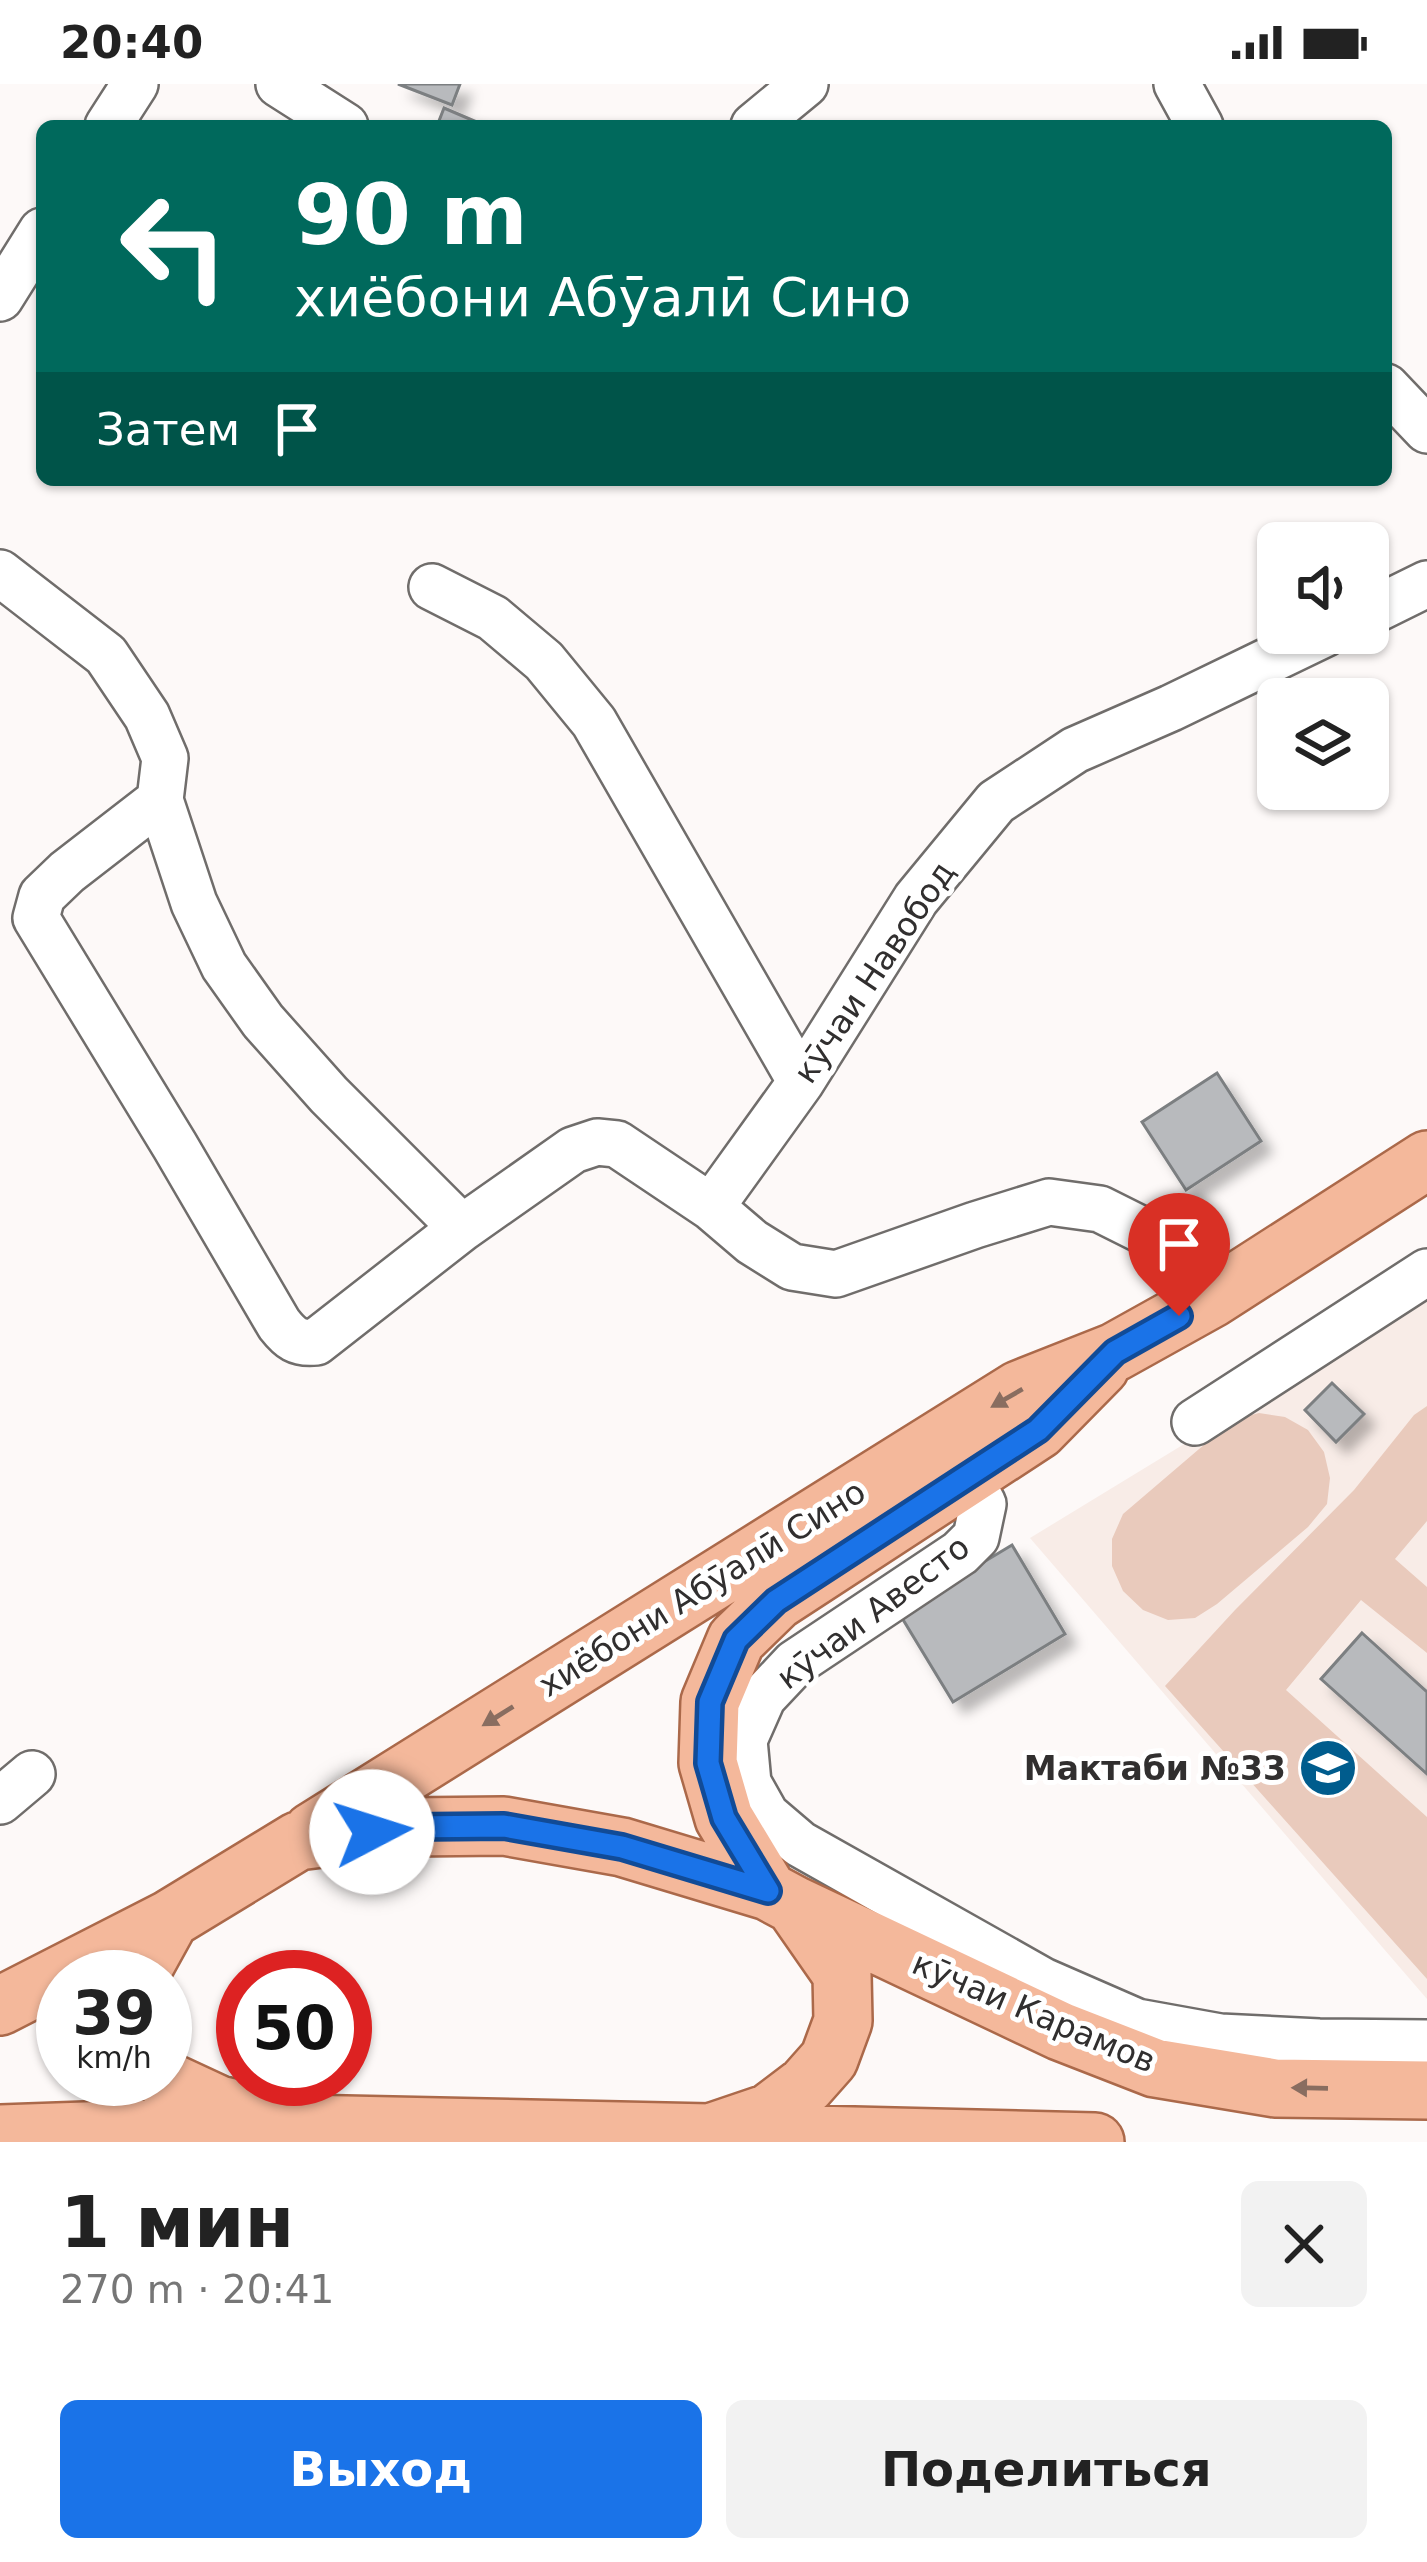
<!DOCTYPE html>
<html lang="ru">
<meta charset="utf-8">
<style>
:root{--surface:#fff;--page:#f2f2f2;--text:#222;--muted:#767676;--accent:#1a73e8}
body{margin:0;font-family:"DejaVu Sans",sans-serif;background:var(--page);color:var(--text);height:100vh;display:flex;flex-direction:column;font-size:45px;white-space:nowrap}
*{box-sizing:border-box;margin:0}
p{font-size:39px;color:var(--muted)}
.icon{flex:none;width:66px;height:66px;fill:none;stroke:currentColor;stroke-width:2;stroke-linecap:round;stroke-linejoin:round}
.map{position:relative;height:2058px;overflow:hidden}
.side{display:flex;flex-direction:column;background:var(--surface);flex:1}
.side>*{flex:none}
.banner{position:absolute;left:36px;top:36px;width:1356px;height:366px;border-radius:18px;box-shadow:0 3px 9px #0004;background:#00695c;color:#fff;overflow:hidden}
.controls{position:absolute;left:1257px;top:438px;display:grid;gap:24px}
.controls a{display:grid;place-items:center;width:132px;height:132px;border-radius:18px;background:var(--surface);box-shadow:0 3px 9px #0004;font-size:60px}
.speed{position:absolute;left:36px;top:1866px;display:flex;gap:24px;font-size:60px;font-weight:700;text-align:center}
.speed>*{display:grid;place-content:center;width:156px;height:156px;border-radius:50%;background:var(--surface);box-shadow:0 3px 9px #0004;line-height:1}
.speed small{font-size:30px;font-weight:400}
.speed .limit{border:18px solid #d22;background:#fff;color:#111}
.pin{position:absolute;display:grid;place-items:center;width:102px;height:102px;color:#fff;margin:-123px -51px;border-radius:50% 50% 50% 0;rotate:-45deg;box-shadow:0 0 12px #0007}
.pin .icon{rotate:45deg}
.me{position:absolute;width:132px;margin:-66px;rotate:85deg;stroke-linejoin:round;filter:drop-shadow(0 0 9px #0008)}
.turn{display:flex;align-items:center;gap:42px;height:252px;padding:0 60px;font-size:54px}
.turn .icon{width:156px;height:156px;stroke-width:2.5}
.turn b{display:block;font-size:84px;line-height:102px}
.then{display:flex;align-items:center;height:114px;padding:0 60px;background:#0003;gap:24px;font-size:45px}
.round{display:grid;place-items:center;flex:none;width:126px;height:126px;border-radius:18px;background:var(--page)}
.overview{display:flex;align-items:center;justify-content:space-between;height:204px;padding:0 60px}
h1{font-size:72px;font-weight:600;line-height:90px}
.button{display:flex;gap:24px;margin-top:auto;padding:24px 60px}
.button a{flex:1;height:138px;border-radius:18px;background:var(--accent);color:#fff;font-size:48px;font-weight:600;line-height:138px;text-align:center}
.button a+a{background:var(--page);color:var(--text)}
.status{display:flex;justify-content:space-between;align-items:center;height:84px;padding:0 60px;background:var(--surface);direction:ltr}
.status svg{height:33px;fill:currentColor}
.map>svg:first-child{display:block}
</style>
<div class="status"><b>20:40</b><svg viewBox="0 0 49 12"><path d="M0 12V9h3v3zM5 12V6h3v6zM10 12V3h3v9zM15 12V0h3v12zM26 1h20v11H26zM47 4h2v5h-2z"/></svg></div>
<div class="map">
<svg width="1427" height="2058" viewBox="0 0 1427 2058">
<defs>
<filter id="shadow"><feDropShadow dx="11" dy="11" stdDeviation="6" flood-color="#0004"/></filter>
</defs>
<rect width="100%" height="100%" fill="#fdf9f8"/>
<!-- built -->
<path fill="#f8ece7" d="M1427 1212V1915L1030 1454Z"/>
<!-- green -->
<path fill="#e9cabc" d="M1427 1322V1437L1395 1475 1427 1503V1569L1361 1516 1286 1606 1427 1733V1895L1165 1602 1235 1526 1354 1406 1414 1331Z
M1259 1329 1285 1333 1308 1346 1324 1368 1330 1394 1327 1420 1308 1443 1217 1520 1195 1534 1168 1536 1143 1526 1123 1507 1112 1482V1455L1123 1430 1233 1336Z"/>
<!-- building -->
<path fill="#b8babd" stroke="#7c7f81" stroke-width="3" filter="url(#shadow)" d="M398 0H460L452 21Z
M444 24 486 42H437Z
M1217 989 1261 1057 1186 1106 1142 1038Z
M1332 1299 1364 1330 1336 1358 1305 1326Z
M1012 1461 1065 1550 953 1618 899 1529Z
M1362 1549 1427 1608V1690L1321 1595Z"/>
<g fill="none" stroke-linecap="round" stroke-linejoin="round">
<defs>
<path id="minor" d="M279 0 345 42
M1177 0 1200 42
M108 42 135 0
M754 42 805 0
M0 214 42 147
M1386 303 1427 346
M0 489 106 571 147 632 165 674 160 716 67 788 42 812 36 834 175 1062 279 1240C290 1254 297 1260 316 1258L462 1144
M432 503 493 534 544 577 594 638 801 998
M1368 529 1427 500
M160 716 194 819 224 882 263 937 329 1011 462 1144 573 1066 597 1058 617 1060 711 1123 801 998 916 815 996 718 1075 666 1171 624 1326 549
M711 1123 752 1158 792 1183 836 1190 975 1141 1049 1118 1100 1125 1148 1149 1212 1214
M1195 1338 1427 1188
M968 1392 983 1420 976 1453 960 1469 795 1579 763 1613 744 1656 748 1699 766 1731 800 1760 1043 1897 1137 1938 1220 1953 1319 1958 1427 1959
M0 1717 32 1690"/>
<path id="major" d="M312 1748 1019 1306 1115 1268 1212 1214 1427 1076
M768 1807 724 1734 708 1679 710 1618 736 1556 776 1517 1038 1346 1100 1283
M796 1822 1060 1947 1155 1984 1275 2004 1427 2006
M138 1893 170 1835 298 1757 409 1743 504 1742 622 1763 768 1807 794 1821 842 1890 843 1937 829 1975 806 2001 769 2029 710 2049 299 2040 219 2021 163 1995
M0 1922 170 1835
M732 2049 1095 2058
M0 2050 254 2041"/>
</defs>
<!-- minor casing -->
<use href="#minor" stroke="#706d6b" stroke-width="50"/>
<!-- major casing -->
<use href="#major" stroke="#ab694a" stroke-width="62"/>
<!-- minor -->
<use href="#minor" stroke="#fff" stroke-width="45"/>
<!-- major -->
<use href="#major" stroke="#f4b89b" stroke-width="57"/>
</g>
<!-- one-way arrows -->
<defs><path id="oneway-solid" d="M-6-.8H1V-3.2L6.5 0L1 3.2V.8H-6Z" transform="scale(3)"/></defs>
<g fill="#896d60">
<use href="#oneway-solid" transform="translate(1007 1314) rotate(150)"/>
<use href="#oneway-solid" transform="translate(498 1632) rotate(148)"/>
<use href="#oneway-solid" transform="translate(1310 2004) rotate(-179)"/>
</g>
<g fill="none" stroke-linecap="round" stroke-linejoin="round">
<defs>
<path id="route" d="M372 1748 409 1743 504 1742 622 1763 768 1807 724 1734 708 1679 710 1618 736 1556 776 1517 1038 1346 1115 1268 1179 1232"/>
</defs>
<!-- route casing -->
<use href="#route" stroke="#114b97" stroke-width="30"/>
<!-- route -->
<use href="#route" stroke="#1a73e8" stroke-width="21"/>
</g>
<!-- icons -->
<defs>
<symbol id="school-disc" viewBox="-11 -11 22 22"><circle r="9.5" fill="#005c8d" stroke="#fff"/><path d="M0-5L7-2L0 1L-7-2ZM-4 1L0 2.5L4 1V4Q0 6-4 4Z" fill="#fff"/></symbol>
</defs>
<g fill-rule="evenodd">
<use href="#school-disc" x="1295" y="1651" width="66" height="66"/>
</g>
<g text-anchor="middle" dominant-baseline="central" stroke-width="10" stroke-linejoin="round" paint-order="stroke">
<!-- street labels -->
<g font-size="33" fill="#312f2f" stroke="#fff">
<text transform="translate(874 888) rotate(-56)">кӯчаи Навобод</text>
<text transform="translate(702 1504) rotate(-32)">хиёбони Абӯалӣ Сино</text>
<text transform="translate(873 1528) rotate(-37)">кӯчаи Авесто</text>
<text transform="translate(1034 1928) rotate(23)">кӯчаи Карамов</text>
</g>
<!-- poi labels -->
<g font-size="33" font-weight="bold" fill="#312f2f" stroke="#fff" text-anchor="end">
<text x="1286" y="1684">Мактаби №33</text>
</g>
</g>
</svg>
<div class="controls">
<a><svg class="icon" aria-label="sound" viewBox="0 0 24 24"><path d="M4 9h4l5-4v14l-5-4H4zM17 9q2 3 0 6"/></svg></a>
<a><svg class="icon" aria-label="layers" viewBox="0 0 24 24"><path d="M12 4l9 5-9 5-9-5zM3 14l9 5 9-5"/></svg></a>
</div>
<div class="speed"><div>39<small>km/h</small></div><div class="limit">50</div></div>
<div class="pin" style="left:1179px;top:1232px;background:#d93025"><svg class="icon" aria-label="arrive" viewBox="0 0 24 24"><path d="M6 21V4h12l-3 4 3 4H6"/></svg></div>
<svg class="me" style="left:372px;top:1748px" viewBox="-20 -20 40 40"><circle r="19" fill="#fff"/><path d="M0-13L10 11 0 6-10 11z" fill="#1a73e8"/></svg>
<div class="banner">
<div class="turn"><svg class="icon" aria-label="left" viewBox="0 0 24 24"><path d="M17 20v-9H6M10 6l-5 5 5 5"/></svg><div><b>90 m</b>хиёбони Абӯалӣ Сино</div></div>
<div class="then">Затем<svg class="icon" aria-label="arrive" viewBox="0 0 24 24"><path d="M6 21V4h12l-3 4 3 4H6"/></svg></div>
</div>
</div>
<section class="side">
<div class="overview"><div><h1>1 мин</h1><p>270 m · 20:41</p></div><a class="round"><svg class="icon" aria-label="close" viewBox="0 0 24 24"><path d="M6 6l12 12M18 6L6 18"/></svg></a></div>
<div class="button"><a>Выход</a><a>Поделиться</a></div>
</section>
